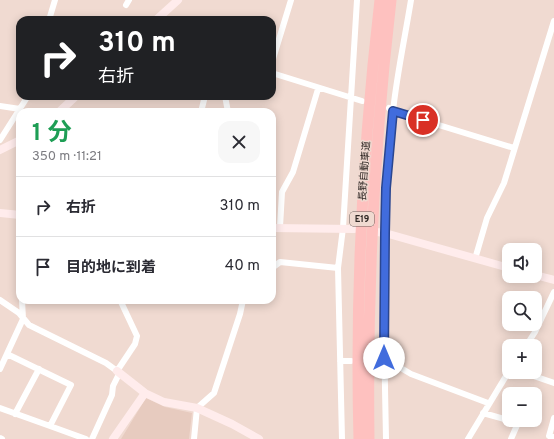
<!DOCTYPE html>
<html lang="ja">
<meta charset="utf-8">
<style>
:root{--surface:#fff;--page:#f7f7f7;--text:#2b2b33;--muted:#7c7c81;--line:#e1e1e2}
body{margin:0;font-family:Overpass,"Noto Sans JP",sans-serif;background:var(--page);color:var(--text);height:100vh;display:flex;flex-direction:column;font-size:15px;white-space:nowrap}
*{box-sizing:border-box;margin:0}
p{font-size:13px;color:var(--muted)}
.icon{flex:none;width:22px;height:22px;fill:none;stroke:currentColor;stroke-width:2;stroke-linecap:round;stroke-linejoin:round}
.map{position:relative;flex:1;overflow:hidden}
.side{position:absolute;left:16px;top:108px;width:260px;height:196px;display:flex;flex-direction:column;background:var(--surface);border-radius:12px;box-shadow:0 2px 10px #0003}
.side>*{flex:none}
.guide{position:absolute;left:16px;top:16px;width:260px;height:84px;border-radius:12px;box-shadow:0 2px 10px #0003;background:#202124;color:#fff;overflow:hidden}
.controls{position:absolute;left:502px;top:243px;display:grid;gap:8px}
.controls a{display:grid;place-items:center;width:40px;height:40px;border-radius:8px;background:var(--surface);box-shadow:0 2px 10px #0003;font-size:20px}
.pin{position:absolute;display:grid;place-items:center;width:34px;height:34px;color:#fff;margin:-17px;border:2px solid #fff;border-radius:50%;box-shadow:0 1px 4px #0007}
.me{position:absolute;width:44px;margin:-22px;rotate:0deg;stroke-linejoin:round;filter:drop-shadow(0 0 3px #0008)}
.turn{display:flex;align-items:center;gap:14px;height:84px;padding:0 16px;font-size:18px}
.turn .icon{width:52px;height:52px;stroke-width:2.5}
.turn b{display:block;font-size:28px;line-height:34px}
.round{display:grid;place-items:center;flex:none;width:42px;height:42px;border-radius:12px;background:var(--page)}
.summary{display:flex;align-items:center;justify-content:space-between;height:68px;padding:0 16px}
h1{font-size:24px;font-weight:700;line-height:30px;color:#1e9e55}
ul{padding:0;list-style:none}
li{display:flex;align-items:center;gap:12px;height:60px;padding:0 16px;border-top:1px solid var(--line)}
li div{flex:1}
li b{display:block;font-size:15px}
li em{font-style:normal}
.map>svg:first-child{display:block}
</style>
<div class="map">
<svg width="554" height="439" viewBox="0 0 554 439">
<rect width="100%" height="100%" fill="#f0dad1"/>
<!-- built -->
<path fill="#e7cbbf" d="M146 398 165 407 192 413 189 439H121Z"/>
<g fill="none" stroke-linecap="round" stroke-linejoin="round">
<!-- street -->
<path stroke="#fff" stroke-width="6" d="M126 5 129 0
M49 20 55 0
M272 62 291 0
M272 73 362 101
M225 96 228 112
M0 106 20 109
M389 108 393 111 514 148
M201 112 205 96
M0 140 28 96
M280 227 282 192 293 172 318 89
M475 259 487 218 504 183 554 21
M272 268 280 262 338 268
M0 300 19 313 29 325 106 363 117 371 135 344 137 336 121 302V300
M526 346 535 332 554 292
M377 359 384 358 411 374 488 403
M340 361H351
M0 369 23 319 22 300
M522 372 554 383
M0 408 50 426 71 385 7 354
M483 413 518 423 511 439
M15 414 39 369
M554 418 549 436 554 437
M50 426 86 439
M0 438 2 439
M92 439 112 395 113 386 119 374
M194 439 197 408 214 393 240 314 243 300
M342 439 338 268 343 228 357 0
M386 439C384 330 380 220 393 111 397 74 405 37 411 0
M468 439 509 371"/>
<!-- secondary -->
<path stroke="#ffecec" stroke-width="8" d="M156 20 178 0
M59 112 76 96
M0 150 20 140
M0 213 20 215
M272 228 354 229
M377 232 385 233 509 268
M535 275 554 280
M117 371 145 393 164 402 197 408 232 424 259 439
M113 439 145 393"/>
<!-- highway -->
<path stroke="#fec1bf" stroke-width="11" d="M359 439C355 292 363 145 380 0
M369 439C367 292 374 146 391 0"/>
</g>
<g fill="none" stroke-linecap="round" stroke-linejoin="round">
<defs>
<path id="route" d="M384 358 385 233 386 188 393 111 423 120"/>
</defs>
<!-- route casing -->
<use href="#route" stroke="#2a4690" stroke-width="10"/>
<!-- route -->
<use href="#route" stroke="#416cdd" stroke-width="7"/>
</g>
<g text-anchor="middle" dominant-baseline="central" stroke-width="3" stroke-linejoin="round" paint-order="stroke">
<!-- shield labels -->
<rect fill="#f0dad1" stroke="#695d58" stroke-width="1" x="350" y="212" width="24" height="14" rx="3"/>
<g font-size="9" font-weight="bold" fill="#2f2724">
<text x="362" y="219">E19</text>
</g>
<!-- street labels -->
<g font-size="10" fill="#2f2724" stroke="#f0dad1">
<text transform="translate(365 171) rotate(-86)">長野自動車道</text>
</g>
</g>
</svg>
<div class="controls">
<a><svg class="icon" aria-label="sound" viewBox="0 0 24 24"><path d="M4 9h4l5-4v14l-5-4H4zM17 9q2 3 0 6"/></svg></a>
<a><svg class="icon" aria-label="search" viewBox="0 0 24 24"><circle cx="10" cy="10" r="6"/><path d="M15 15l6 6"/></svg></a>
<a>+</a>
<a>−</a>
</div>
<div class="pin" style="left:423px;top:120px;background:#d93025"><svg class="icon" aria-label="arrive" viewBox="0 0 24 24"><path d="M6 21V4h12l-3 4 3 4H6"/></svg></div>
<svg class="me" style="left:384px;top:358px" viewBox="-20 -20 40 40"><circle r="19" fill="#fff"/><path d="M0-13L10 11 0 6-10 11z" fill="#416cdd"/></svg>
<div class="guide">
<div class="turn"><svg class="icon" aria-label="right" viewBox="0 0 24 24"><path d="M7 20v-9h11M14 6l5 5-5 5"/></svg><div><b>310 m</b>右折</div></div>
</div>
<section class="side">
<div class="summary"><div><h1>1 分</h1><p>350 m · 11:21</p></div><a class="round"><svg class="icon" aria-label="close" viewBox="0 0 24 24"><path d="M6 6l12 12M18 6L6 18"/></svg></a></div>
<ul>
<li><svg class="icon" aria-label="right" viewBox="0 0 24 24"><path d="M7 20v-9h11M14 6l5 5-5 5"/></svg><div><b>右折</b></div><em>310 m</em></li>
<li><svg class="icon" aria-label="arrive" viewBox="0 0 24 24"><path d="M6 21V4h12l-3 4 3 4H6"/></svg><div><b>目的地に到着</b></div><em>40 m</em></li>
</ul>
</section>
</div>
